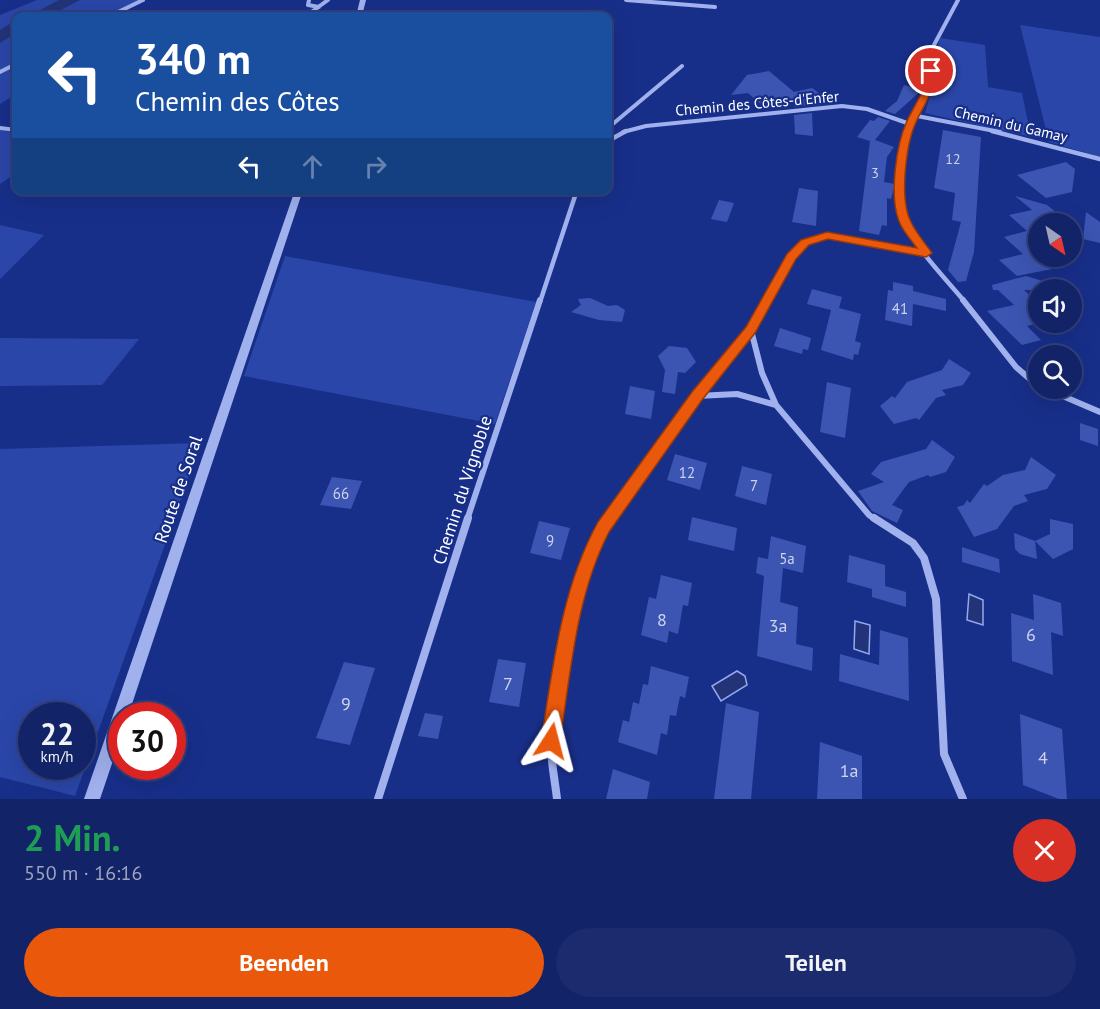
<!DOCTYPE html>
<html lang="de">
<meta charset="utf-8">
<style>
:root{--surface:#122368;--page:#1b2b6e;--text:#f1f3f6;--muted:#9ca4c0;--line:#31407c;--accent:#ea580c}
body{margin:0;font-family:"PT Sans",sans-serif;background:var(--page);color:var(--text);height:100vh;display:flex;flex-direction:column;font-size:22px;white-space:nowrap}
*{box-sizing:border-box;margin:0}
p{font-size:20px;color:var(--muted)}
.icon{flex:none;width:33px;height:33px;fill:none;stroke:currentColor;stroke-width:2;stroke-linecap:round;stroke-linejoin:round}
.map{position:relative;height:799px;overflow:hidden}
.drawer{display:flex;flex-direction:column;background:var(--surface);flex:1}
.drawer>*{flex:none}
.guide{position:absolute;left:12px;top:12px;width:600px;height:183px;border-radius:12px;box-shadow:0 6px 24px #0002,0 0 0 2px var(--line);background:#1a4fa0;color:#fff;overflow:hidden}
.needle{width:39px;rotate:146deg}
.fabs{position:absolute;left:1028px;top:213px;display:grid;gap:12px}
.fabs a{display:grid;place-items:center;width:54px;height:54px;border-radius:50%;background:var(--surface);box-shadow:0 6px 24px #0002,0 0 0 2px var(--line);font-size:30px}
.speed{position:absolute;left:18px;top:702px;display:flex;gap:12px;font-size:30px;font-weight:700;text-align:center}
.speed>*{display:grid;place-content:center;width:78px;height:78px;border-radius:50%;background:var(--surface);box-shadow:0 6px 24px #0002,0 0 0 2px var(--line);line-height:1}
.speed small{font-size:15px;font-weight:400}
.speed .limit{border:9px solid #d22;background:#fff;color:#111}
.pin{position:absolute;display:grid;place-items:center;width:51px;height:51px;color:#fff;margin:-26px;border:3px solid #fff;border-radius:50%;box-shadow:0 2px 6px #0007}
.me{position:absolute;width:66px;margin:-33px;rotate:9deg;stroke-linejoin:round;filter:drop-shadow(0 0 4px #0008)}
.turn{display:flex;align-items:center;gap:21px;height:126px;padding:0 24px;font-size:27px}
.turn .icon{width:78px;height:78px;stroke-width:2.5}
.turn b{display:block;font-size:42px;line-height:51px}
.lanes{display:flex;align-items:center;height:57px;padding:0 24px;background:#0003;justify-content:center;gap:30px;direction:ltr}
.lanes .off{opacity:.35}
.round{display:grid;place-items:center;flex:none;width:63px;height:63px;border-radius:32px;background:var(--page)}
.summary{display:flex;align-items:center;justify-content:space-between;height:102px;padding:0 24px}
h1{font-size:36px;font-weight:700;line-height:45px;color:#1e9e55}
.primary-button{display:flex;gap:12px;margin-top:auto;padding:12px 24px}
.primary-button a{flex:1;height:69px;border-radius:36px;background:var(--accent);color:#fff;font-size:24px;font-weight:700;line-height:69px;text-align:center}
.primary-button a+a{background:var(--page);color:var(--text)}
.map>svg:first-child{display:block}
</style>
<div class="map">
<svg width="1100" height="799" viewBox="0 0 1100 799">
<rect width="100%" height="100%" fill="#182f8a"/>
<!-- green -->
<path fill="#2a46a8" fill-rule="evenodd" d="M37 0H141L108 16H16V63L0 71V15Z
M1020 25 1100 37V157L1049 142Z
M940 38 985 45 988 87 1022 93 1031 137 925 113 933 85 934 58Z
M16 66V82L12 87 16 88V94L0 104V74Z
M0 130 16 133V173L0 184Z
M0 225 44 235 0 279Z
M285 256 536 302 495 424 244 376Z
M0 338 139 339 102 385 0 386Z
M200 443 180 502 172 507 176 514 75 796 0 777V449ZM32 716H82V766H32Z"/>
<!-- water -->
<path fill="#223378" stroke="#93a8f1" stroke-width="1.5" d="M969 594 983 600V625L967 620Z
M855 621 870 625 869 654 854 649Z
M737 671 745 676 747 685 721 701 712 686Z"/>
<g fill="none" stroke-linecap="round" stroke-linejoin="round">
<!-- river -->
<path fill="#223378" fill-rule="evenodd" d="M59 0H80L49 16H29Z
M16 20V33L0 43V30Z"/>
</g>
<!-- building -->
<path fill="#3c55b2" d="M907 61 919 63 915 78 905 76Z
M769 71 794 92 812 88 827 99 811 103V105L794 107V102L763 106 748 93 731 95 747 75Z
M904 85 923 89 895 114 885 111 897 101Z
M812 113 813 136 795 134 794 115Z
M878 117 890 121 875 140 894 147 887 157 884 182 895 184 891 199 887 198V226L882 225 879 235 859 231 870 141 857 137 870 120 874 121Z
M943 130 981 137 974 252 966 281 958 282 948 270 961 222 952 220 955 193 934 188Z
M1066 162 1075 169 1072 192 1046 198 1017 175Z
M799 188 818 191 816 226 792 222Z
M1015 196 1047 205 1067 221 1038 224V257L1052 269 1017 276 999 260 1023 254 1004 237 1027 231 1009 215 1032 210Z
M719 200 734 203 727 222 711 219Z
M1086 212 1100 222V243L1083 239Z
M1026 276 1059 286 1058 290H1024L1038 303V323L1027 326 1041 340 1022 345 987 311 1014 305 998 290H993L992 285Z
M893 282 913 286V291L946 299V311L913 304 912 326 885 320 888 290 893 291Z
M812 289 842 297 839 308 861 314 855 341 861 343 858 355 854 354 853 360 821 350 831 310 807 304Z
M590 298 608 306 617 305 625 310 622 322 599 320 571 312 581 305 578 299Z
M780 328 811 338 808 350 803 349 802 354 774 346Z
M669 346 687 348 696 362 685 373 678 372 675 394 662 392 665 370 658 356Z
M949 359 971 373 963 385 942 390 946 395 936 398 919 420 916 418 894 424 880 406 892 396 895 398 907 382 942 370Z
M827 382 851 388 845 438 820 432Z
M630 386 655 391 651 419 625 414Z
M1080 423 1098 429V446L1080 440Z
M932 440 955 457 946 472 930 477 928 475 909 482 892 505 903 510 897 523 872 511 858 491 884 482 871 474 881 462 926 449Z
M675 454 707 463 700 490 667 480Z
M1031 457 1056 475 1047 489 1024 495 1028 501 1014 506 997 529 974 537 957 507 964 505 967 500 970 503 984 484 987 486 1003 475 1025 470Z
M742 466 772 474 766 505 735 496Z
M332 477 362 481 351 509 320 505Z
M692 517 737 528 734 551 688 540Z
M1050 519 1073 524V549L1053 559 1035 541 1050 534Z
M539 521 570 528 561 560 530 553Z
M1014 533 1035 541 1037 559 1020 554 1015 549Z
M771 536 806 546 803 573 783 568 780 602 798 607 796 644 813 648 812 671 757 656 764 576 756 573 758 557 768 559Z
M962 547 999 559 1000 573 962 562Z
M849 555 885 565V586L906 592V607L872 597V589L847 582Z
M661 575 692 583 688 606 683 605 678 634 669 631 667 643 641 635 649 597 656 599Z
M1033 594 1061 603 1063 636 1051 632 1053 675 1012 661 1011 613 1034 620Z
M880 630 908 638 909 701 839 681 840 654 879 665Z
M498 659 526 663 519 707 489 702Z
M344 662 375 668 350 745 316 738Z
M651 666 689 677 685 698 680 696 676 716 670 715 667 735 661 733 657 755 618 742 623 720 629 722 633 702 639 704 643 684 648 685Z
M726 703 759 712 751 799H714Z
M425 713 443 716 438 739 418 736Z
M1020 714 1062 729 1067 799H1059L1023 785Z
M820 742 862 756V799H817Z
M613 769 650 782 647 799H606Z"/>
<g fill="none" stroke-linecap="round" stroke-linejoin="round">
<!-- minor-far3 -->
<path stroke="#a0b1ee" stroke-width="4" d="M309 0 308 5 319 7
M626 0 715 7
M110 16 143 0
M306 16 328 0
M0 72 16 64
M917 116 1000 132
M0 128 16 130
M608 128 682 66
M623 132 646 126 842 106 867 109 910 124
M907 132 930 84 934 45 958 0"/>
<!-- minor-far2 -->
<path stroke="#a0b1ee" stroke-width="4.5" d="M908 131C901 153 896 201 905 223 917 250 946 279 965 302
M992 131 1100 159
M608 141 626 131
M540 302 577 190
M767 302 799 247 827 235 926 253"/>
<!-- minor-far1 -->
<path stroke="#a0b1ee" stroke-width="6" d="M963 300 1016 367 1038 386
M751 330 762 373 776 405 869 515 876 520
M1044 388 1100 412
M697 396 737 394 776 405
M467 520 540 300
M609 520 697 396 751 330 768 300"/>
<!-- minor -->
<path stroke="#a0b1ee" stroke-width="8" d="M874 518 913 543 924 558 936 599 944 754 963 799
M378 799 468 518
M557 799C555 780 550 758 551 739 556 678 575 568 610 518"/>
<!-- tertiary -->
<path fill="#a0b1ee" fill-rule="evenodd" d="M360 0H366L362 16H356Z
M295 190H303L128 716H122V734L100 799H84Z"/>
</g>
<!-- route -->
<path fill="#ea580c" stroke="#983908" stroke-width="1.5" d="M931 68 935 71C935 90 924 105 916 122 906 144 899 200 911 222 916 233 925 243 932 253L926 257 828 239 809 245 796 259 755 333 702 400 609 532C576 596 571 671 560 741L557 748 551 751 544 748 541 741C553 667 561 589 598 522L692 392 746 327 787 254 801 240 827 232 917 248C911 240 902 230 899 221 889 196 896 145 907 121 915 104 926 90 927 71Z"/>
<g text-anchor="middle" dominant-baseline="central" stroke-width="4.5" stroke-linejoin="round" paint-order="stroke">
<!-- far-number labels -->
<g font-size="14" fill="#ced4ec">
<text x="953" y="159">12</text>
<text x="875" y="173">3</text>
</g>
<!-- far-street labels -->
<g font-size="15" fill="#fff" stroke="#182f8a">
<text transform="translate(757 103) rotate(-5)">Chemin des Côtes-d'Enfer</text>
<text transform="translate(1011 124) rotate(13)">Chemin du Gamay</text>
</g>
<!-- number labels -->
<g font-size="15" fill="#ced4ec">
<text x="900" y="308">41</text>
<text x="687" y="472">12</text>
<text x="754" y="485">7</text>
<text x="341" y="493">66</text>
<text x="550" y="540">9</text>
<text x="787" y="558">5a</text>
</g>
<!-- street labels -->
<g font-size="18" fill="#fff" stroke="#182f8a">
<text transform="translate(178 489) rotate(-71)">Route de Soral</text>
<text transform="translate(462 490) rotate(-72)">Chemin du Vignoble</text>
</g>
<!-- near-number labels -->
<g font-size="18" fill="#ced4ec">
<text x="662" y="619">8</text>
<text x="778" y="625">3a</text>
<text x="1031" y="634">6</text>
<text x="508" y="683">7</text>
<text x="346" y="703">9</text>
<text x="1043" y="757">4</text>
<text x="849" y="770">1a</text>
</g>
</g>
</svg>
<div class="fabs">
<a><svg class="needle" viewBox="-14 -14 28 28"><path d="M0-13l5 13h-10z" fill="#e53935"/><path d="M0 13l5-13h-10z" fill="#9ca4c0"/></svg></a>
<a><svg class="icon" aria-label="sound" viewBox="0 0 24 24"><path d="M4 9h4l5-4v14l-5-4H4zM17 9q2 3 0 6"/></svg></a>
<a><svg class="icon" aria-label="search" viewBox="0 0 24 24"><circle cx="10" cy="10" r="6"/><path d="M15 15l6 6"/></svg></a>
</div>
<div class="speed"><div>22<small>km/h</small></div><div class="limit">30</div></div>
<div class="pin" style="left:931px;top:71px;background:#d93025"><svg class="icon" aria-label="arrive" viewBox="0 0 24 24"><path d="M6 21V4h12l-3 4 3 4H6"/></svg></div>
<svg class="me" style="left:551px;top:741px" viewBox="-20 -20 40 40"><path d="M0-17L14 15 0 8-14 15z" fill="#ea580c" stroke="#fff" stroke-width="4"/></svg>
<div class="guide">
<div class="turn"><svg class="icon" aria-label="left" viewBox="0 0 24 24"><path d="M17 20v-9H6M10 6l-5 5 5 5"/></svg><div><b>340 m</b>Chemin des Côtes</div></div>
<div class="lanes"><svg class="icon" aria-label="left" viewBox="0 0 24 24"><path d="M17 20v-9H6M10 6l-5 5 5 5"/></svg><svg class="icon off" aria-label="ahead" viewBox="0 0 24 24"><path d="M12 20V5M6 11l6-6 6 6"/></svg><svg class="icon off" aria-label="right" viewBox="0 0 24 24"><path d="M7 20v-9h11M14 6l5 5-5 5"/></svg></div>
</div>
</div>
<section class="drawer">
<div class="summary"><div><h1>2 Min.</h1><p>550 m · 16:16</p></div><a class="round" style="background:#d93025;color:#fff"><svg class="icon" aria-label="close" viewBox="0 0 24 24"><path d="M6 6l12 12M18 6L6 18"/></svg></a></div>
<div class="primary-button"><a>Beenden</a><a>Teilen</a></div>
</section>
